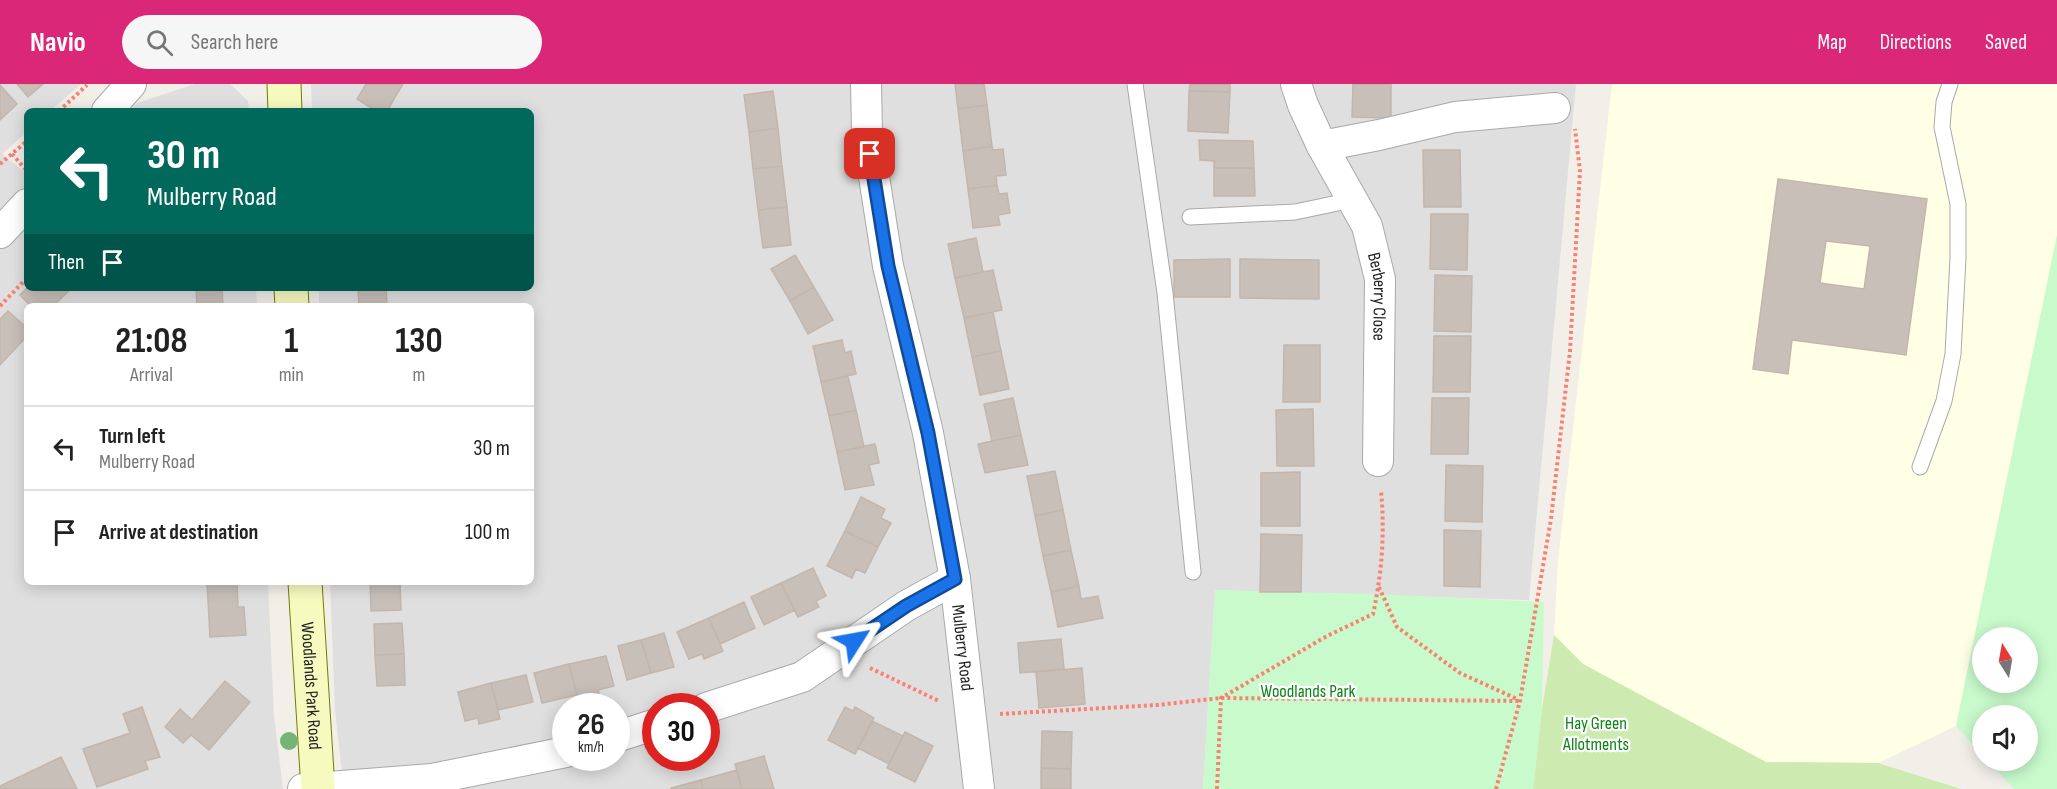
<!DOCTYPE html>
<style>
:root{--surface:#fff;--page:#f6f6f6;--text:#222;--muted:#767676;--line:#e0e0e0;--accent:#db2777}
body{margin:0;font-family:"Sofia Sans Condensed",sans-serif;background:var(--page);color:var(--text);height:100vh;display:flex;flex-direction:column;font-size:22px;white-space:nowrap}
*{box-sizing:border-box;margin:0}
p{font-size:20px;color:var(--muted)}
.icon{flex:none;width:33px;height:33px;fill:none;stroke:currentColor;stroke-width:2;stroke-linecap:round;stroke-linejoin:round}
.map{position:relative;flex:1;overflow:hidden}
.panel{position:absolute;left:24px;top:219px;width:510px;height:282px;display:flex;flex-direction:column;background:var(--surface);border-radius:9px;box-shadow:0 3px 15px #0003}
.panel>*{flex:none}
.guide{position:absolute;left:24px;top:24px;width:510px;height:183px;border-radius:9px;box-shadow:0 3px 15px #0003;background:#00695c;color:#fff;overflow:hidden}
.needle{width:39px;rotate:349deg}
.controls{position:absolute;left:1972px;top:543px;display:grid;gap:12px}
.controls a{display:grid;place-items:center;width:66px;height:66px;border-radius:50%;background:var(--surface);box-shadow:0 3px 15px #0003;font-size:30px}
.speed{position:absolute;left:552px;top:609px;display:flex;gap:12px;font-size:30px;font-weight:700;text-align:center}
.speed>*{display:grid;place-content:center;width:78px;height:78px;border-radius:50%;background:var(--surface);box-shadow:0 3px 15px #0003;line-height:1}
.speed small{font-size:15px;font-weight:400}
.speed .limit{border:9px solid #d22;background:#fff;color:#111}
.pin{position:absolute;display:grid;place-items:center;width:51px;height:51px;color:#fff;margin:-26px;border-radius:12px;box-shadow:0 3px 9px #0006}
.me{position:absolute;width:66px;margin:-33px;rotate:56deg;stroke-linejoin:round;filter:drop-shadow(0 0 4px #0008)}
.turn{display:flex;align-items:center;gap:21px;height:126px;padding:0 24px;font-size:27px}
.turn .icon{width:78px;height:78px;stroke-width:2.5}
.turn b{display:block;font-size:42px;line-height:51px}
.then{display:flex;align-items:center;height:57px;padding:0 24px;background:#0003;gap:12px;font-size:22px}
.eta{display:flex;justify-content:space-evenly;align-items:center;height:102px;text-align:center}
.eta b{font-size:36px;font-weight:700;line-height:42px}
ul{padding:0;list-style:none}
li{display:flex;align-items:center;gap:18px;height:84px;padding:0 24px;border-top:2px solid var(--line)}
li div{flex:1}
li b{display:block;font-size:22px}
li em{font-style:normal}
header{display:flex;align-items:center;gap:36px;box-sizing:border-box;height:84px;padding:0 30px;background:var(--accent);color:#fff}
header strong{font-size:28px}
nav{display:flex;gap:33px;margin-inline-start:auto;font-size:21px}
.search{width:420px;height:54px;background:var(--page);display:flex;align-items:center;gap:15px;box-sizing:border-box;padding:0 21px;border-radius:33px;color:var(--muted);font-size:22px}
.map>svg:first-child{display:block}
</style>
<header>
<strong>Navio</strong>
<div class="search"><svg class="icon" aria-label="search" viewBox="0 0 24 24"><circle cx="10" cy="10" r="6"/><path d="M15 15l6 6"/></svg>Search here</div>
<nav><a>Map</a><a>Directions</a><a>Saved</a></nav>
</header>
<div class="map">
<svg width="2057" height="705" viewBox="0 0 2057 705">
<rect width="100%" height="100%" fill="#f2efe9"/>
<!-- residential -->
<path fill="#e0dfdf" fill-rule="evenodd" d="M0 0H81L50 27H27V48L2 70 27 90V204H256L257 222H27V498H268L274 632 283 705H0Z
M195 0H230L248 17 249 27H130L137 19Z
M311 0H1576L1529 516 1215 506 1203 705H344L335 627 330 498H531V222H319V204H531V27H312ZM566 622H616V674H566ZM656 622H706V674H656Z"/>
<!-- education -->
<path fill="#ffffe5" d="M1612 0H2057V151L1956 642 1878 679 1766 678 1583 580 1554 551 1558 477Z"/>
<!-- grass -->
<path fill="#cdebb0" d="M1554 551 1583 580 1766 678 1878 679 1961 705H1533L1542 625Z"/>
<!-- park -->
<path fill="#c8facc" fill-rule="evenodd" d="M2057 151V705H2014L1988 677 2028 676V632H1983V671L1956 642ZM1983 554H2028V598H1983Z
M1215 506 1375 510 1544 518 1542 625 1533 705H1203Z"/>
<!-- building -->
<path fill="#c7bfb8" stroke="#c4b6ab" stroke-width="1.5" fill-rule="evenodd" d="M17 0H43L28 13Z
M366 0H403L387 27H376L357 15Z
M955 0H984L987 21 958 25Z
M1190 0H1230V8L1189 7Z
M1353 0H1391V34L1352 33Z
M0 1 17 20 0 36Z
M773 7 778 44 749 48 744 11Z
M1189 7 1230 8 1228 49 1188 47Z
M987 21 992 62 963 67 958 25Z
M778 44 782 82 753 85 749 48Z
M1199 56 1253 57 1254 84H1214V77L1200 76Z
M992 62 993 66 1003 65 1006 91 996 92 997 101 968 105 963 67Z
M1423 66H1460L1461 123H1424Z
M782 82 787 123 758 126 753 85Z
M1214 84H1254L1255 112H1214Z
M1778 95 1927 115 1906 271 1792 256 1788 290 1753 285ZM1826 157 1870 162 1864 205 1820 199Z
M997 101 999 110 1007 109 1010 129 998 131 1000 141 973 144 968 105Z
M787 123 791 161 763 164 758 126Z
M1431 130H1468L1467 186 1430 185Z
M976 154 983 188 955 194 948 160Z
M795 171 814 203 790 217 771 185Z
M1230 175V213H1174V176Z
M1240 175 1319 176V215L1240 214Z
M993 186 1002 226 964 234 955 194Z
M1435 191 1472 192 1471 248 1434 247Z
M814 203 833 236 808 250 790 217Z
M27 204H72L53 222H31L20 211Z
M196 204H222L223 222H197Z
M358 204H386L387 222H359Z
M8 227 27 244V252L0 281V235Z
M993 228 1001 267 972 273 964 234Z
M1434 252H1471L1470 308H1433Z
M842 256 845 269 851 267 856 290 821 298 813 262Z
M1284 261H1320V318H1283Z
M1001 267 1009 305 980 311 972 273Z
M848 292 856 326 829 332 821 298Z
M1013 314 1021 351 992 357 984 320Z
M1432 314H1469L1468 370H1431Z
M1313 325 1314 382H1277L1276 326Z
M856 326 864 363 837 368 829 332Z
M1021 351 1028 381 985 389 978 360Z
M875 360 879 379 869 381 874 401 845 406 837 368Z
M1446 381 1483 382 1482 438 1445 437Z
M1055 387 1063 426 1035 432 1027 392Z
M1300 388V442H1261V389Z
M861 413 885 425 881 434 891 439 878 463 845 447Z
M1063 426 1071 466 1043 472 1035 432Z
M1444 446 1481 447 1480 503 1444 502Z
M845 447 878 463 865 489 856 485 852 494 827 482Z
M1261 450 1302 451 1301 508H1260Z
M1071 466 1079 502 1051 508 1043 472Z
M813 484 826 512 816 517 819 523 798 533 781 499Z
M207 498H237L238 523H244L246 551 210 553Z
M370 498H400L401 526 371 527Z
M781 499 795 526 764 541 751 513Z
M1079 502 1081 515 1098 512 1103 534 1058 543 1051 508Z
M744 518 755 544 720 560 709 534Z
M709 534 723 567 704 575 702 570 689 575 677 548Z
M402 539 404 570 375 571 374 540Z
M664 549 674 583 651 589 641 556Z
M1061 555 1064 585 1020 589 1018 559Z
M641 556 651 589 627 596 618 562Z
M404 570 405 601 377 602 375 571Z
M606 572 614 602 598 606 599 609 580 614 579 611H577L569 580Z
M569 580 577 611 542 619 534 589Z
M1082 584 1085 620 1039 624 1036 588Z
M526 591 533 618 498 626 491 599Z
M225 597 250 618 209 666 191 651 183 659 165 643 180 625 192 636Z
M491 599 500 635 479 640 478 634 465 637 458 608Z
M142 623 160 673 145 677 148 685 97 703 83 665 130 649 123 630Z
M845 623 853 627 855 623 874 634 855 670 828 656Z
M872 637 903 652 889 680 858 664Z
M1042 647 1072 648 1071 685 1041 684Z
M905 648 933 662 915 698 887 684Z
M764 672 774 705H742L735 680Z
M61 673 77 705H0V702Z
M1041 684 1071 685V705H1041Z
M737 686 742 705H703L701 696Z
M701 696 703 705H671V704Z"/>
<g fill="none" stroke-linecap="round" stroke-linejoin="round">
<defs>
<path id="lane" d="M1135 0 1165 209 1193 488
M1190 133 1295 128 1352 116
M1920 383 1944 317 1953 270 1958 174V120L1942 43 1944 18 1950 0"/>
<g id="street">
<path id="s1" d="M866 0 867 48 888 182 928 349 955 495 979 705"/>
<path id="s2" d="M1296 0 1303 21 1322 62 1367 142 1380 195 1378 377"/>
<path d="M107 27 131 0"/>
<path d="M1322 62 1379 51 1455 33 1555 24"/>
<path d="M0 149 27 120"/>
<path d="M706 624 802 593 906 522 955 495"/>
<path d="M616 653 656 640"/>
<path d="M303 705 432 695 566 668"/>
</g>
<g id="secondary">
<path d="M284 0 285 27"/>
<path d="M291 204 292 222"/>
<path id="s3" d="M305 498 318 705"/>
</g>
</defs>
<!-- lane casing -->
<use href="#lane" stroke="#a9a9a9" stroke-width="17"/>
<!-- street casing -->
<use href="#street" stroke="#a9a9a9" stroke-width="32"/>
<!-- secondary casing -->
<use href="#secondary" stroke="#707d05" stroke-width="35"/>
<!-- path -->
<path stroke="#fa8072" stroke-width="4" stroke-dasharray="3 3" stroke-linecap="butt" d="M59 27 87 1
M12 70 27 87
M0 80 27 57
M0 222 27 194
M1379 503 1397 543 1460 589 1517 615
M870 584 939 617
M1000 630 1157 621 1221 614 1520 617
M1217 705 1221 614 1327 552 1373 530C1382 490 1385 447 1381 407
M1496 705 1520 617 1551 435 1570 267 1580 87 1575 45"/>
<!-- lane -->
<use href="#lane" stroke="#fff" stroke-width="15"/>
<!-- street -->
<use href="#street" stroke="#fff" stroke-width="30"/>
<!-- secondary -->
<use href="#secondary" stroke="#f7fabf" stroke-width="33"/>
</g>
<!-- trees -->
<circle fill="#74b475" cx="289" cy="657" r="9"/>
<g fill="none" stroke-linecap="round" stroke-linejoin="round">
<defs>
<path id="route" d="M854 557 906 522 955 495 928 349 888 182 870 70"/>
</defs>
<!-- route casing -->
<use href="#route" stroke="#114b97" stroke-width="15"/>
<!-- route -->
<use href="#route" stroke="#1a73e8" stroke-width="10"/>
</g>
<g text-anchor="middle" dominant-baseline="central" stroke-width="4.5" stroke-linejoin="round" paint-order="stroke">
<!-- street labels -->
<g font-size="18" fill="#222" stroke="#fff">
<text stroke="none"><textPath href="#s2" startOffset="231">Berberry Close</textPath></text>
<text stroke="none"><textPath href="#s1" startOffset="573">Mulberry Road</textPath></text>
<text stroke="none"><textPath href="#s3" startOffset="104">Woodlands Park Road</textPath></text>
</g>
<!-- park labels -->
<g font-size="18" fill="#0c8416" stroke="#fff">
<text x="1308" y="607">Woodlands Park</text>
<text x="1596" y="639">Hay Green<tspan x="1596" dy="21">Allotments</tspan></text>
</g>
</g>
</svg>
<div class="controls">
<a><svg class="needle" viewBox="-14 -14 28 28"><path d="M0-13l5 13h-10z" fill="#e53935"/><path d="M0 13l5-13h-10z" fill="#767676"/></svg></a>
<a><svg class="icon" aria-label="sound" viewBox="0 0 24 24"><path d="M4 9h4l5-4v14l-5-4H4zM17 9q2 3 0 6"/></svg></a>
</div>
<div class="speed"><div>26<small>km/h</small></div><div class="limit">30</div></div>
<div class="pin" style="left:870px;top:70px;background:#d93025"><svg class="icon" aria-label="arrive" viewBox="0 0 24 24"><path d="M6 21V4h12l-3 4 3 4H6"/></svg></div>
<svg class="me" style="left:854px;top:557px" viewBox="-20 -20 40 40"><path d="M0-17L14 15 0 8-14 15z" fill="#1a73e8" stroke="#fff" stroke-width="4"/></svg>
<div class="guide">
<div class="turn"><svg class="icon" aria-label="left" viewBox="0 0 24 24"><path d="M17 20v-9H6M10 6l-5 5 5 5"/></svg><div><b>30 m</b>Mulberry Road</div></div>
<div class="then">Then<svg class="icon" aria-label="arrive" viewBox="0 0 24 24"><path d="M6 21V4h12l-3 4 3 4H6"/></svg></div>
</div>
<section class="panel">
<div class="eta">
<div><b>21:08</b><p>Arrival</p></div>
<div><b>1</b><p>min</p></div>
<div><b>130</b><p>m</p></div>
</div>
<ul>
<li><svg class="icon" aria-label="left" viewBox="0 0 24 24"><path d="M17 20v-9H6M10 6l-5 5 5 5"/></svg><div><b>Turn left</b><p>Mulberry Road</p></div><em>30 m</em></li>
<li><svg class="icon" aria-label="arrive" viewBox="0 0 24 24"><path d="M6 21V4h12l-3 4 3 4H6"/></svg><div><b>Arrive at destination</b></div><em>100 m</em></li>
</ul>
</section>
</div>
